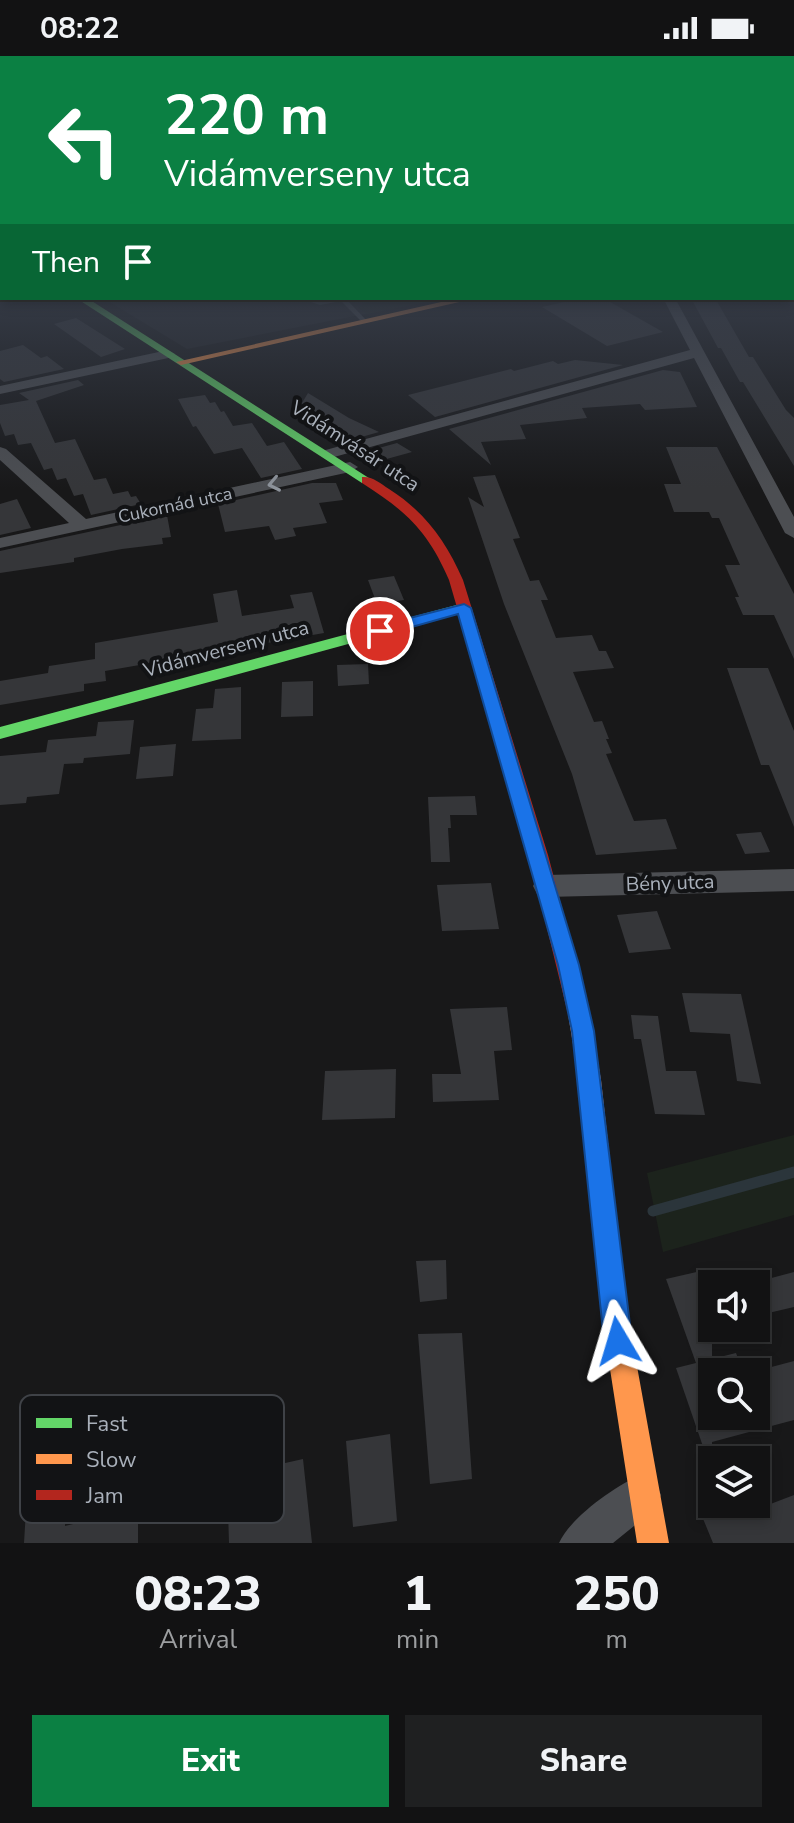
<!DOCTYPE html>
<meta charset="utf-8">
<style>
:root{--surface:#121213;--page:#1f2021;--text:#f1f3f6;--muted:#9c9ea0;--line:#313233;--accent:#0b8043}
body{margin:0;font-family:"Nunito Sans",sans-serif;background:var(--page);color:var(--text);height:100vh;display:flex;flex-direction:column;font-size:30px;white-space:nowrap}
*{box-sizing:border-box;margin:0}
p{font-size:26px;color:var(--muted)}
.icon{flex:none;width:44px;height:44px;fill:none;stroke:currentColor;stroke-width:2;stroke-linecap:round;stroke-linejoin:round}
.map{position:relative;height:1487px;overflow:hidden}
.sheet{display:flex;flex-direction:column;background:var(--surface);flex:1}
.sheet>*{flex:none}
.top-card{position:absolute;left:0px;top:0px;width:794px;height:244px;box-shadow:0 4px 12px #0003,0 0 0 2px var(--line);background:#0b8043;color:#fff;overflow:hidden}
.tools{position:absolute;left:698px;top:1214px;display:grid;gap:16px}
.tools a{display:grid;place-items:center;width:72px;height:72px;border-radius:0px;background:var(--surface);box-shadow:0 4px 12px #0003,0 0 0 2px var(--line);font-size:40px}
.pin{position:absolute;display:grid;place-items:center;width:68px;height:68px;color:#fff;margin:-34px;border:4px solid #fff;border-radius:50%;box-shadow:0 2px 8px #0007}
.me{position:absolute;width:88px;margin:-44px;rotate:353deg;stroke-linejoin:round;filter:drop-shadow(0 0 6px #0008)}
.turn{display:flex;align-items:center;gap:28px;height:168px;padding:0 32px;font-size:36px}
.turn .icon{width:104px;height:104px;stroke-width:2.5}
.turn b{display:block;font-size:56px;line-height:68px}
.then{display:flex;align-items:center;height:76px;padding:0 32px;background:#0003;gap:16px;font-size:30px}
.eta{display:flex;justify-content:space-evenly;align-items:center;height:136px;text-align:center}
.eta b{font-size:48px;font-weight:800;line-height:56px}
.primary-button{display:flex;gap:16px;margin-top:auto;padding:16px 32px}
.primary-button a{flex:1;height:92px;border-radius:0px;background:var(--accent);color:#fff;font-size:32px;font-weight:800;line-height:92px;text-align:center}
.primary-button a+a{background:var(--page);color:var(--text)}
.status{display:flex;justify-content:space-between;align-items:center;height:56px;padding:0 40px;background:var(--surface);direction:ltr}
.status svg{height:22px;fill:currentColor}
.map>svg:first-child{display:block}
</style>
<div class="status"><b>08:22</b><svg viewBox="0 0 49 12"><path d="M0 12V9h3v3zM5 12V6h3v6zM10 12V3h3v9zM15 12V0h3v12zM26 1h20v11H26zM47 4h2v5h-2z"/></svg></div>
<div class="map">
<svg width="794" height="1487" viewBox="0 0 794 1487">
<rect width="100%" height="100%" fill="#181819"/>
<!-- built -->
<path fill="#222326" d="M103 242H447L187 293Z"/>
<!-- green -->
<path fill="#1c231c" d="M380 242H446L367 258 358 252 369 244Z
M794 1079V1159L663 1196 647 1117Z"/>
<g fill="none" stroke-linecap="round" stroke-linejoin="round">
<!-- stream -->
<path stroke="#2b353b" stroke-width="11" d="M653 1155 794 1116"/>
</g>
<!-- building -->
<path fill="#353639" d="M582 242H603L663 276 607 290 542 251Z
M691 242H715L749 301H753L786 354 794 362V410L743 326H740L721 292H718Z
M76 262 125 293 101 301 54 268Z
M23 289 41 302 47 300 64 313 4 326 0 323V295Z
M575 304 623 309 435 361 408 339 511 313 514 315 553 305 558 308Z
M663 314 680 316 697 351 645 354 640 348 582 352 587 362 520 369 526 383 481 386 491 409 449 373Z
M78 324 84 329 36 345 55 387 75 383 94 424 106 422 113 438 128 435 131 441 136 440 141 448 91 459 83 438 74 440 66 422 57 424 52 412 44 414 31 387 18 389 14 378 5 380 0 367V349L29 344 19 337Z
M308 337 349 362 379 376 351 384 299 352Z
M205 339 210 347 215 346 221 356 224 355 233 370 252 367 267 390 284 386 302 413 261 422 242 392 214 398 196 370 193 371 178 343Z
M397 387 412 396 383 404 368 395Z
M666 391H717L794 538V603L774 559H743L735 541H739L725 509H740L719 462H712L709 456H674L664 428H681Z
M495 419 520 482 513 483 530 525 539 524 548 544H541L556 582 592 579 599 595H606L614 612 573 616 594 666 602 665 609 683H606L612 697 606 698 634 765 666 763 677 793 596 799 572 718 504 548 468 441 484 451 473 421Z
M312 427H336L343 444 319 447 327 467 293 472 296 480 275 484 269 470 225 476 218 448Z
M17 443 31 472 0 479V448Z
M167 459 171 481 162 482 163 488 122 493 74 502V506L0 517V495Z
M394 520 404 544 377 548 368 524Z
M237 534 242 560 294 552 290 539 312 536 324 577 105 615 106 625 84 628V635L0 649V625L48 617 49 610 95 603V587L218 566 213 538Z
M368 608 369 628 338 630 337 609Z
M727 612H768L794 675V771L769 709H761Z
M313 625V660L281 661 282 626Z
M241 631V683L192 685 196 653 213 652 215 633Z
M134 664 130 698 84 702 83 707 64 708 59 738 27 741 26 747 0 749V700L46 696 48 684 96 680 98 666Z
M176 688 173 720 136 723 140 691Z
M475 740 477 759H450L451 772H448L450 806H431L428 741Z
M761 776 770 796 745 798 736 778Z
M491 827 499 873 442 875 437 829Z
M657 855 671 893 629 897 617 859Z
M682 937 741 938 761 1028 737 1025 730 978 690 976Z
M507 951 512 994 494 995 499 1044 433 1046 432 1018H461L450 953Z
M631 959 658 960 666 1015H696L705 1059 655 1058 641 983H634Z
M396 1013 395 1062 322 1064 325 1015Z
M446 1204 447 1243 420 1246 416 1205Z
M701 1215 712 1244V1303L736 1297 743 1316H712V1360H756V1315L794 1305V1364L712 1386V1408H709L676 1312 696 1307 666 1223Z
M794 1216V1251L756 1260V1226Z
M462 1277 472 1423 430 1428 418 1278Z
M390 1378 397 1465 353 1471 346 1385Z
M303 1403 312 1487H229L227 1420Z
M794 1439V1487H713L697 1448H749L752 1455Z
M66 1444 65 1470 138 1452V1487H24L26 1454Z"/>
<g fill="none" stroke-linecap="round" stroke-linejoin="round">
<!-- lane -->
<path fill="#4c4e52" fill-rule="evenodd" d="M0 227H2V231H0Z
M299 242 320 245 351 242 347 244 368 266 363 267 341 245 320 249Z"/>
<!-- street -->
<path fill="#4c4e52" fill-rule="evenodd" d="M663 242H675L794 461V482L785 477 694 302 334 401 328 403 320 398 322 395 690 294Z
M168 294 175 298 173 301 0 338V330Z
M0 391 6 393 86 463 350 406 358 411 350 416 0 492V482L69 467 0 404Z
M794 813V835L546 841 537 838 533 830 537 822 546 819Z
M641 1419 655 1425 661 1439 655 1453 613 1487H559C570 1462 616 1429 641 1419Z"/>
<!-- fast -->
<path fill="#63d668" fill-rule="evenodd" d="M76 242H87L372 424 362 427Z
M464 547 469 549V555L0 683V671Z"/>
<!-- slow -->
<path fill="#ff974d" fill-rule="evenodd" d="M459 242H477L181 309 176 306Z
M579 948 587 951 590 958 601 1024 627 1255 669 1487H637L601 1255 579 1024 568 958 571 951Z"/>
<!-- jam -->
<path fill="#b3261e" fill-rule="evenodd" d="M362 421C372 420 380 427 389 433 425 456 446 485 463 524L548 799 590 958 587 965 579 968 571 965 568 958 529 799 449 524C428 475 406 455 362 427Z"/>
</g>
<!-- one-way arrows -->
<defs><path id="oneway-chevron" d="M-2-3.5L2.5 0L-2 3.5" fill="none" stroke-width="1.6" stroke-linecap="round" stroke-linejoin="round" transform="scale(2)"/></defs>
<use stroke="#8d939b" href="#oneway-chevron" transform="translate(274 428) rotate(168)"/>
<!-- sky -->
<linearGradient id="sky" x2="0" y2="1"><stop stop-color="#0d0d0e"/><stop offset="0.52" stop-color="#373d49"/><stop offset="1" stop-color="#373d49" stop-opacity="0"/></linearGradient>
<rect width="794" height="433" fill="url(#sky)"/>
<!-- route -->
<path fill="#1a73e8" stroke="#114b97" stroke-width="2" d="M464 548 471 552 579 909 594 975 632 1285 628 1295 618 1299 608 1295 604 1285 572 975 558 909 458 558 380 580 372 575 375 571Z"/>
<g text-anchor="middle" dominant-baseline="central" stroke-width="8" stroke-linejoin="round" paint-order="stroke">
<!-- far-street labels -->
<g font-size="18" fill="#a9b0ba" stroke="#121315">
<text transform="translate(175 449) rotate(-12)">Cukornád utca</text>
</g>
<!-- street labels -->
<g font-size="20" fill="#a9b0ba" stroke="#121315">
<text transform="translate(355 390) rotate(33)">Vidámvásár utca</text>
<text transform="translate(226 593) rotate(-15)">Vidámverseny utca</text>
<text transform="translate(670 827) rotate(-2)">Bény utca</text>
</g>
</g>
<!-- legend -->
<rect x="20" y="1339" width="264" height="128" rx="12" fill="#121315" stroke="#3f4247" stroke-width="2"/>
<rect x="36" y="1362" width="36" height="10" fill="#63d668"/>
<rect x="36" y="1398" width="36" height="10" fill="#ff974d"/>
<rect x="36" y="1434" width="36" height="10" fill="#b3261e"/>
<g font-size="22" fill="#a9b0ba">
<text x="86" y="1375">Fast</text>
<text x="86" y="1411">Slow</text>
<text x="86" y="1447">Jam</text>
</g>
</svg>
<div class="tools">
<a><svg class="icon" aria-label="sound" viewBox="0 0 24 24"><path d="M4 9h4l5-4v14l-5-4H4zM17 9q2 3 0 6"/></svg></a>
<a><svg class="icon" aria-label="search" viewBox="0 0 24 24"><circle cx="10" cy="10" r="6"/><path d="M15 15l6 6"/></svg></a>
<a><svg class="icon" aria-label="layers" viewBox="0 0 24 24"><path d="M12 4l9 5-9 5-9-5zM3 14l9 5 9-5"/></svg></a>
</div>
<div class="pin" style="left:380px;top:575px;background:#d93025"><svg class="icon" aria-label="arrive" viewBox="0 0 24 24"><path d="M6 21V4h12l-3 4 3 4H6"/></svg></div>
<svg class="me" style="left:618px;top:1285px" viewBox="-20 -20 40 40"><path d="M0-17L14 15 0 8-14 15z" fill="#1a73e8" stroke="#fff" stroke-width="4"/></svg>
<div class="top-card">
<div class="turn"><svg class="icon" aria-label="left" viewBox="0 0 24 24"><path d="M17 20v-9H6M10 6l-5 5 5 5"/></svg><div><b>220 m</b>Vidámverseny utca</div></div>
<div class="then">Then<svg class="icon" aria-label="arrive" viewBox="0 0 24 24"><path d="M6 21V4h12l-3 4 3 4H6"/></svg></div>
</div>
</div>
<section class="sheet">
<div class="eta">
<div><b>08:23</b><p>Arrival</p></div>
<div><b>1</b><p>min</p></div>
<div><b>250</b><p>m</p></div>
</div>
<div class="primary-button"><a>Exit</a><a>Share</a></div>
</section>
